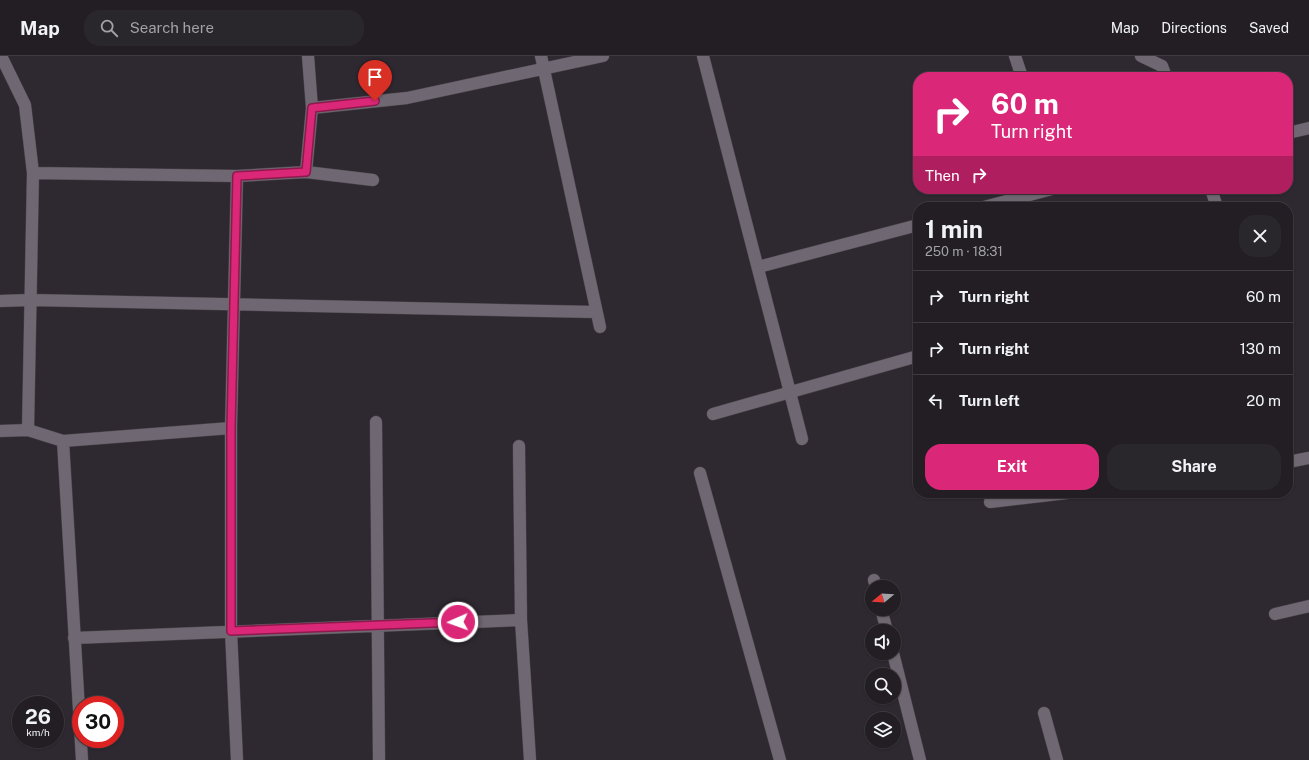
<!DOCTYPE html>
<meta charset="utf-8">
<style>
:root{--surface:#221e24;--page:#2a272c;--text:#f1f3f6;--muted:#a2a2a6;--line:#3f3c41;--accent:#db2777}
body{margin:0;font-family:"Public Sans",sans-serif;background:var(--page);color:var(--text);height:100vh;display:flex;flex-direction:column;font-size:15px;white-space:nowrap}
*{box-sizing:border-box;margin:0}
p{font-size:13px;color:var(--muted)}
.icon{flex:none;width:22px;height:22px;fill:none;stroke:currentColor;stroke-width:2;stroke-linecap:round;stroke-linejoin:round}
.map{position:relative;flex:1;overflow:hidden}
.panel{position:absolute;left:913px;top:146px;width:380px;height:296px;display:flex;flex-direction:column;background:var(--surface);border-radius:16px;box-shadow:0 1px 3px #0004,0 0 0 1px var(--line)}
.panel>*{flex:none}
.guide{position:absolute;left:913px;top:16px;width:380px;height:122px;border-radius:16px;box-shadow:0 1px 3px #0004,0 0 0 1px var(--line);background:#db2777;color:#fff;overflow:hidden}
.needle{width:26px;rotate:252deg}
.fabs{position:absolute;left:865px;top:524px;display:grid;gap:8px}
.fabs a{display:grid;place-items:center;width:36px;height:36px;border-radius:50%;background:var(--surface);box-shadow:0 1px 3px #0004,0 0 0 1px var(--line);font-size:20px}
.speed{position:absolute;left:12px;top:640px;display:flex;gap:8px;font-size:20px;font-weight:700;text-align:center}
.speed>*{display:grid;place-content:center;width:52px;height:52px;border-radius:50%;background:var(--surface);box-shadow:0 1px 3px #0004,0 0 0 1px var(--line);line-height:1}
.speed small{font-size:10px;font-weight:400}
.speed .limit{border:6px solid #d22;background:#fff;color:#111}
.pin{position:absolute;display:grid;place-items:center;width:34px;height:34px;color:#fff;margin:-41px -17px;border-radius:50% 50% 50% 0;rotate:-45deg;box-shadow:0 0 4px #0007}
.pin .icon{rotate:45deg}
.me{position:absolute;width:44px;margin:-22px;rotate:268deg;stroke-linejoin:round;filter:drop-shadow(0 0 3px #0008)}
.turn{display:flex;align-items:center;gap:14px;height:84px;padding:0 12px;font-size:18px}
.turn .icon{width:52px;height:52px;stroke-width:2.5}
.turn b{display:block;font-size:28px;line-height:34px}
.then{display:flex;align-items:center;height:38px;padding:0 12px;background:#0003;gap:8px;font-size:15px}
.round{display:grid;place-items:center;flex:none;width:42px;height:42px;border-radius:16px;background:var(--page)}
.summary{display:flex;align-items:center;justify-content:space-between;height:68px;padding:0 12px}
h1{font-size:24px;font-weight:700;line-height:30px}
.button{display:flex;gap:8px;margin-top:auto;padding:8px 12px}
.button a{flex:1;height:46px;border-radius:16px;background:var(--accent);color:#fff;font-size:16px;font-weight:700;line-height:46px;text-align:center}
.button a+a{background:var(--page);color:var(--text)}
ul{padding:0;list-style:none}
li{display:flex;align-items:center;gap:12px;height:52px;padding:0 12px;border-top:1px solid var(--line)}
li div{flex:1}
li b{display:block;font-size:15px}
li em{font-style:normal}
header{display:flex;align-items:center;gap:24px;box-sizing:border-box;height:56px;padding:0 20px;background:var(--surface);border-bottom:1px solid var(--line)}
header strong{font-size:19px}
nav{display:flex;gap:22px;margin-inline-start:auto;font-size:14px}
.search{width:280px;height:36px;background:var(--page);display:flex;align-items:center;gap:10px;box-sizing:border-box;padding:0 14px;border-radius:16px;color:var(--muted);font-size:15px}
.map>svg:first-child{display:block}
</style>
<header>
<strong>Map</strong>
<div class="search"><svg class="icon" aria-label="search" viewBox="0 0 24 24"><circle cx="10" cy="10" r="6"/><path d="M15 15l6 6"/></svg>Search here</div>
<nav><a>Map</a><a>Directions</a><a>Saved</a></nav>
</header>
<div class="map">
<svg width="1309" height="704" viewBox="0 0 1309 704">
<rect width="100%" height="100%" fill="#2e2830"/>
<g fill="none" stroke-linecap="round" stroke-linejoin="round">
<defs>
<path id="street" d="M1 0 25 49 33 117 28 374
M541 0 600 271
M703 0 802 383
M1015 0 1022 21
M1141 0 1162 10 1166 21
M312 52 407 42 603 0
M1288 77 1309 72
M306 116 312 52 308 0
M33 117 237 120 306 116 373 124
M237 120 231 372V575L237 704
M1211 133 1217 151
M984 151 1052 133
M758 211 918 169
M0 245 31 244 596 256
M713 358 918 300
M376 366 379 704
M0 375 28 374 63 385 231 372
M63 385 82 704
M519 390 521 564 530 704
M1288 406 1309 402
M700 417 780 704
M990 446 1067 437
M874 524 876 531
M881 553 887 575
M1275 558 1309 550
M74 582 521 564
M893 597 920 704
M1044 657 1057 704"/>
</defs>
<!-- street casing -->
<use href="#street" stroke="#4a444b" stroke-width="13"/>
<!-- street -->
<use href="#street" stroke="#6f6771" stroke-width="12"/>
</g>
<g fill="none" stroke-linecap="round" stroke-linejoin="round">
<defs>
<path id="route" d="M375 45 312 52 306 116 237 120 231 372V575L458 566"/>
</defs>
<!-- route casing -->
<use href="#route" stroke="#8e194d" stroke-width="10"/>
<!-- route -->
<use href="#route" stroke="#db2777" stroke-width="7"/>
</g>
</svg>
<div class="fabs">
<a><svg class="needle" viewBox="-14 -14 28 28"><path d="M0-13l5 13h-10z" fill="#e53935"/><path d="M0 13l5-13h-10z" fill="#a2a2a6"/></svg></a>
<a><svg class="icon" aria-label="sound" viewBox="0 0 24 24"><path d="M4 9h4l5-4v14l-5-4H4zM17 9q2 3 0 6"/></svg></a>
<a><svg class="icon" aria-label="search" viewBox="0 0 24 24"><circle cx="10" cy="10" r="6"/><path d="M15 15l6 6"/></svg></a>
<a><svg class="icon" aria-label="layers" viewBox="0 0 24 24"><path d="M12 4l9 5-9 5-9-5zM3 14l9 5 9-5"/></svg></a>
</div>
<div class="speed"><div>26<small>km/h</small></div><div class="limit">30</div></div>
<div class="pin" style="left:375px;top:45px;background:#d93025"><svg class="icon" aria-label="arrive" viewBox="0 0 24 24"><path d="M6 21V4h12l-3 4 3 4H6"/></svg></div>
<svg class="me" style="left:458px;top:566px" viewBox="-20 -20 40 40"><circle r="17" fill="#db2777" stroke="#fff" stroke-width="3"/><path d="M0-11L8 9 0 5-8 9z" fill="#fff"/></svg>
<div class="guide">
<div class="turn"><svg class="icon" aria-label="right" viewBox="0 0 24 24"><path d="M7 20v-9h11M14 6l5 5-5 5"/></svg><div><b>60 m</b>Turn right</div></div>
<div class="then">Then<svg class="icon" aria-label="right" viewBox="0 0 24 24"><path d="M7 20v-9h11M14 6l5 5-5 5"/></svg></div>
</div>
<section class="panel">
<div class="summary"><div><h1>1 min</h1><p>250 m · 18:31</p></div><a class="round"><svg class="icon" aria-label="close" viewBox="0 0 24 24"><path d="M6 6l12 12M18 6L6 18"/></svg></a></div>
<ul>
<li><svg class="icon" aria-label="right" viewBox="0 0 24 24"><path d="M7 20v-9h11M14 6l5 5-5 5"/></svg><div><b>Turn right</b></div><em>60 m</em></li>
<li><svg class="icon" aria-label="right" viewBox="0 0 24 24"><path d="M7 20v-9h11M14 6l5 5-5 5"/></svg><div><b>Turn right</b></div><em>130 m</em></li>
<li><svg class="icon" aria-label="left" viewBox="0 0 24 24"><path d="M17 20v-9H6M10 6l-5 5 5 5"/></svg><div><b>Turn left</b></div><em>20 m</em></li>
</ul>
<div class="button"><a>Exit</a><a>Share</a></div>
</section>
</div>
